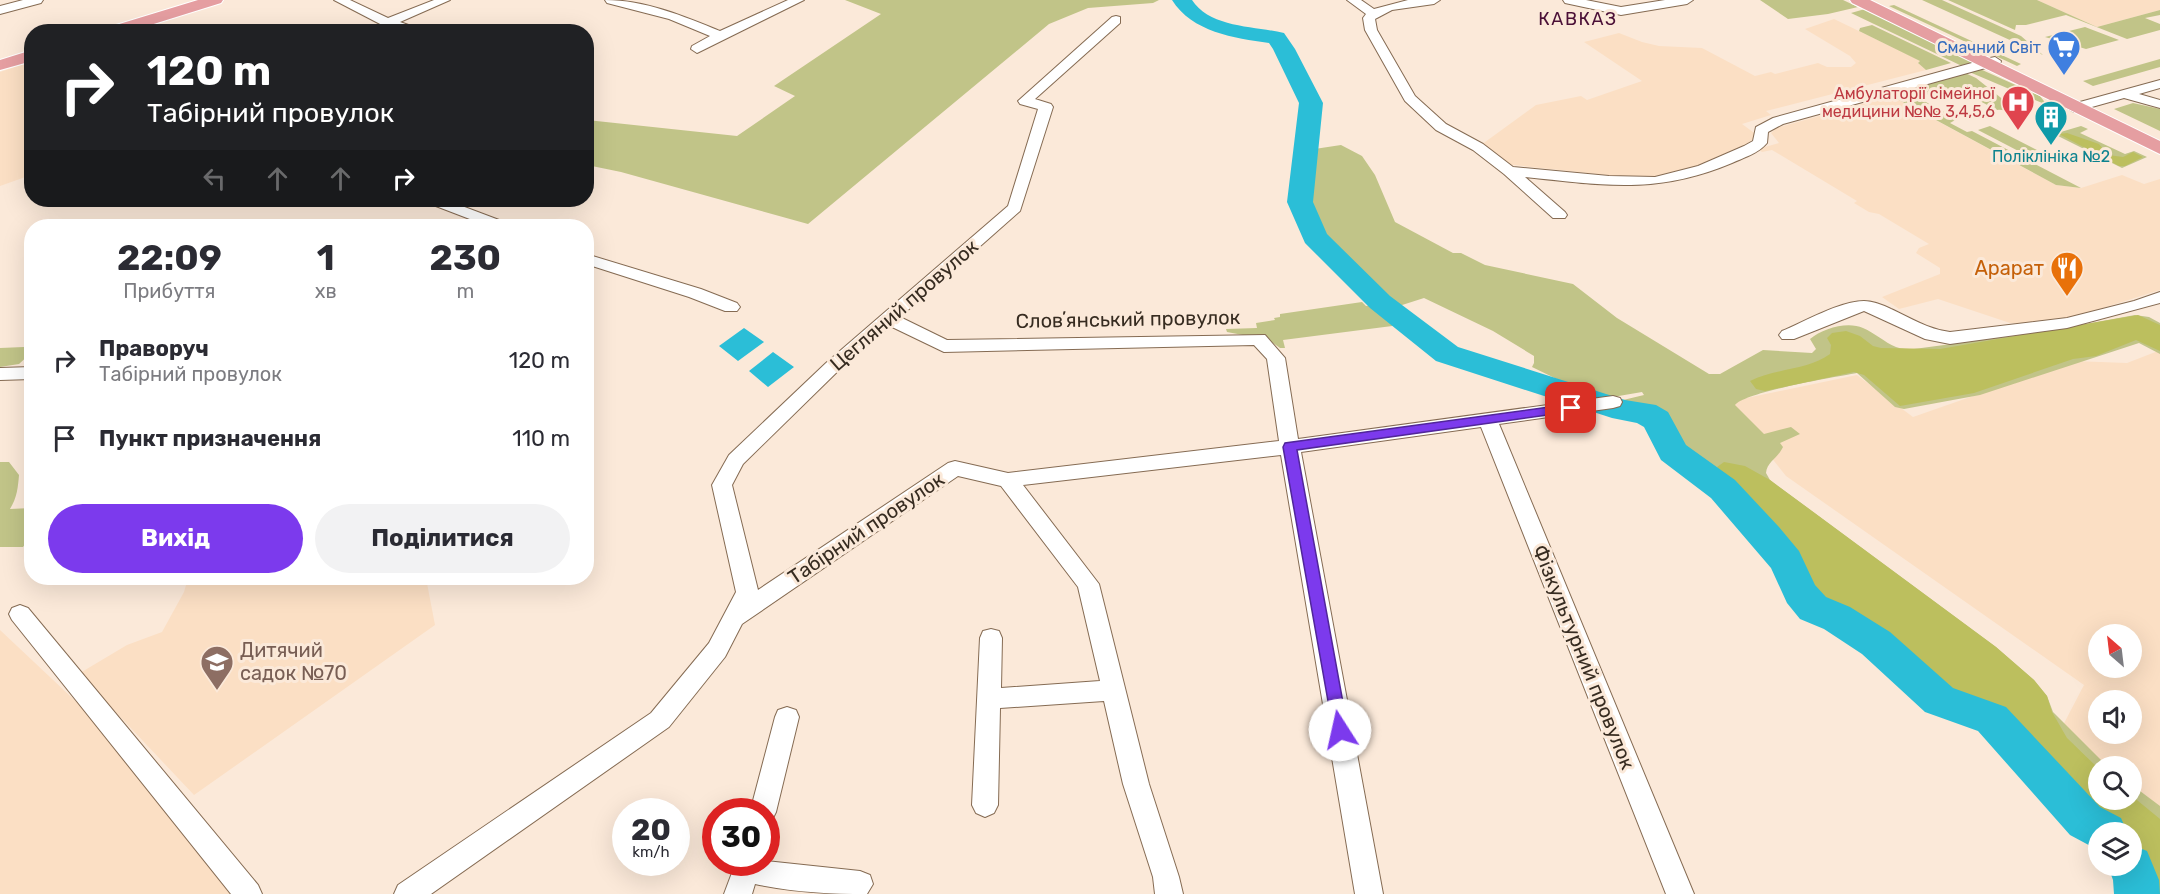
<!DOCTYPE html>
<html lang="uk">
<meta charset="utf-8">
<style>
:root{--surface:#fff;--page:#f2f2f3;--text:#2b2b33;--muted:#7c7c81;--accent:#7c3aed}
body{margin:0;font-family:Rubik,sans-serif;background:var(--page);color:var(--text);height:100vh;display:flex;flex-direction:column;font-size:22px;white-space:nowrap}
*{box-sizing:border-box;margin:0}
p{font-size:20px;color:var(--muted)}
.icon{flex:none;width:33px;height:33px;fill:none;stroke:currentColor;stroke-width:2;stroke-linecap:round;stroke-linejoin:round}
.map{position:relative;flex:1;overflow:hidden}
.sheet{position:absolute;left:24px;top:219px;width:570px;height:366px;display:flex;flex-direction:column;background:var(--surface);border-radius:24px;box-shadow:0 6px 24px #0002}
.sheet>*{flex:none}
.guide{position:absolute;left:24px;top:24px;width:570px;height:183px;border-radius:24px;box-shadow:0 6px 24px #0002;background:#202124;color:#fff;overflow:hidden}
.needle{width:39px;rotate:332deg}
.fabs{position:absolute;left:2088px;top:624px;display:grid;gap:12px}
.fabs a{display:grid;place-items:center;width:54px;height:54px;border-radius:50%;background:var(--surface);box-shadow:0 6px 24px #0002;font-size:30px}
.speed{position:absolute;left:612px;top:798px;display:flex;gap:12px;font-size:30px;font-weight:700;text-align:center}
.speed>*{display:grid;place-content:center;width:78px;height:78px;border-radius:50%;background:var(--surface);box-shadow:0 6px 24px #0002;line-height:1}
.speed small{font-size:15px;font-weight:400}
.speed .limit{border:9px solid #d22;background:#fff;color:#111}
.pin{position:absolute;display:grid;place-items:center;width:51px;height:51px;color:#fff;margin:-26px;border-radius:12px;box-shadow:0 3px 9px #0006}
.me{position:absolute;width:66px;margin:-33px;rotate:350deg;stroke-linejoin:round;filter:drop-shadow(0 0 4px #0008)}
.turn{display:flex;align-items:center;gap:21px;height:126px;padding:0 24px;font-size:27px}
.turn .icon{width:78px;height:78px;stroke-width:2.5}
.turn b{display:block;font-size:42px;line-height:51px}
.lanes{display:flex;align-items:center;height:57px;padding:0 24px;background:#0003;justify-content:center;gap:30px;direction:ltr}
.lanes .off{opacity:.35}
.eta{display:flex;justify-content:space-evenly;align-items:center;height:102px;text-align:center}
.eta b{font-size:36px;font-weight:700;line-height:42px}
.cta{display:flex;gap:12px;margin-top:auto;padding:12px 24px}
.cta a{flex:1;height:69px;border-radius:36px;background:var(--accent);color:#fff;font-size:24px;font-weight:700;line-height:69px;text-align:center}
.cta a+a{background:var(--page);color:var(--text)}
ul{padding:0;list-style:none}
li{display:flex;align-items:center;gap:18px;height:78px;padding:0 24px}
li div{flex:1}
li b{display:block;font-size:22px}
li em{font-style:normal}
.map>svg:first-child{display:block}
</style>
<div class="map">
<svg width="2160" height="894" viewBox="0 0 2160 894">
<rect width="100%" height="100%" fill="#fbe9d9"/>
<!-- built -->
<path fill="#fbdfc4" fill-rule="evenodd" d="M2037 0H2160V10L2097 27Z
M1834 19 1921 61 1918 63 1926 70 1766 111 1771 115 1742 124 1757 135 1742 149 1695 167 1643 179 1504 164 1481 145 1536 105 1581 96 1587 100 1642 81 1584 42 1619 33 1642 42 1659 46 1702 48 1755 76 1771 72 1775 74 1818 63 1827 67H1851L1856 63 1850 56 1805 29Z
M27 63 31 66V175L0 186V72Z
M1891 96 2056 185 2081 188 2122 175 2144 184 2160 179V290L2068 319 2026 324 2010 323 1938 299 1899 309 1882 297 1940 274V268L1916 253 1919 248 1929 244 1879 214 1869 212 1854 203 1857 201 1772 150 1762 152 1758 149 1779 143 1771 133 1776 128Z
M2158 351 2160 352V810L2132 787V766H2105L2060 731 2084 685 1786 476 1727 402 1857 375 1913 417 2073 361 2127 363ZM2098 634H2132V668H2098ZM2098 700H2132V734H2098Z
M188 578H426L435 625 194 795 110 706 75 676 127 645 162 632 184 592Z
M0 630 120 743 237 894H0Z"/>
<!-- green -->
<path fill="#c1c488" d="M845 0H1159L1153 3 1088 8 1049 24 808 224 621 172 587 165V120L737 136 795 96 774 86 881 14Z
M1760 0H1843L1858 7 1828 14 1788 19Z
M1922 0H1942L2021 36 2043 55Z
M1948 0H2037L2097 27 2160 10V15L2145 18 2160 24V30L2127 39 2066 15 2026 25H2016L2015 30Z
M1894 5 2021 64 2017 66 1889 6Z
M1865 9 1869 12 1975 62 1964 67 1851 13Z
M1872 25 1951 63 1926 70 1918 63 1920 61 1859 31 1860 28Z
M2085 27 2119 40 2086 49 2045 37Z
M2160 59V67L2093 86 2083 81Z
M1980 69 2040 96 2047 105 1967 71Z
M1963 72 1976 78 2020 113C2011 116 2006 108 1997 110 1964 93 1959 86 1921 96L1906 88Z
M1902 89 1957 119 1950 123 1967 132 1972 131 2081 188 2056 185 1886 93Z
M2133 103 2160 109V131L2114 109Z
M1990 126 2041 152 2028 156 1978 130Z
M2081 126 2088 129 2080 133 2125 154 2134 151 2147 157 2122 168 2054 134Z
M1341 145 1362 156 1375 175 1395 222 1453 253H1461L1485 265 1573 284 1617 318 1709 374H1720L1763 350 1812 353 1816 349 1810 339C1823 328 1848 321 1863 328 1875 333 1884 342 1896 347 1901 349 1908 349 1914 349L2042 332 2135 315 2149 317 2160 323V354L2139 343 1980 395 1904 409 1895 407 1857 373C1835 377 1745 392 1735 405L1764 434 1791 427 1800 434 1780 443 1783 447C1778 458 1767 462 1766 473L1770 480 1996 647 2034 680 2047 696 2053 712 2107 766H2098V800H2132V785L2160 806V894H2146L2148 866 2143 850 2132 832 2088 810 2023 741 2005 717 1992 710 1956 700 1945 694 1869 625 1855 617 1815 603 1808 596 1792 555 1770 528 1727 482 1682 451 1678 446 1674 425 1652 410 1619 401 1644 395 1642 392 1607 398 1567 384 1532 367 1534 363V356L1493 331 1424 298 1399 306 1409 315 1395 320 1400 325 1283 340 1285 348H1280L1269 340 1227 332 1226 329 1257 328 1256 323 1275 320 1274 318 1280 317V314L1362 302 1366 306 1379 304 1381 306 1390 303 1367 277 1323 239 1314 214 1305 206 1312 199C1308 191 1305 156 1308 150Z
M31 339V353L19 364 0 367V348L24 347Z
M0 462H9L19 475C18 487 17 498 10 509L31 508V536L23 547H0Z"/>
<!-- forest -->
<path fill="#bcbf5e" d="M2067 133 2099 144 2108 155 2123 157 2133 152 2143 157 2125 166H2119L2059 134Z
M2138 315 2160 325V351L2136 340 2096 356 2073 359 1974 393 1900 406 1864 375 1854 372 1765 391 1756 389 1750 381C1776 368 1809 370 1830 354L1831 345 1827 338 1832 333 1846 331 1860 336 1873 346 1881 348 1940 349Z
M1724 462 1745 466 1770 480 1996 647 2034 680 2047 696 2052 712 2067 738 2098 768V800H2132V796L2160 819V894H2146L2148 866 2143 850 2132 832 2088 810 2023 741 2005 717 1992 710 1956 700 1945 694 1869 625 1855 617 1815 603 1808 596 1792 555 1727 482 1717 467Z"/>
<!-- water -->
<path fill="#2bbed7" d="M744 328 764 342 738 361 719 346Z
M773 352 794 367 768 387 749 371Z"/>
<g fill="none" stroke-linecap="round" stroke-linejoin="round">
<!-- river -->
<path fill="#2bbed7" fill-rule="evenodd" d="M1172 0H1192C1210 28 1255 26 1284 33L1295 49 1323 103 1313 202 1327 234 1390 296 1458 347 1625 400 1656 405 1668 412 1686 445 1735 480 1779 527 1799 551 1815 585 1826 597 1850 607 1890 632 1953 688 2006 707 2100 807 2121 818 2127 832H2098V850L2070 835 1978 731 1925 712 1862 654 1824 629 1800 619 1787 603 1771 568 1711 498 1661 460 1644 427 1637 423 1612 418 1436 361 1370 308 1305 243 1287 202 1299 103 1273 49 1269 43C1234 38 1192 32 1172 0Z
M2132 845 2147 851 2159 880 2160 894H2114L2113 880 2108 866H2132Z"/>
<defs>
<path id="minor" d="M23 0H43L41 3 0 14V6Z
M334 0H350L388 18 434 0H450L400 22 428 32H406L384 26Z
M605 0C645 0 683 16 720 31L788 0H804L697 53 691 49 692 46 710 36 669 19 607 3Z
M1347 0H1361L1374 9 1408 0H1440L1434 4 1392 10 1375 19 1377 30 1415 96 1446 124 1483 144 1513 167 1609 176 1655 177 1698 166 1744 146 1753 141 1756 127 1773 118 1990 58 1995 57 2001 61 2000 64 1783 124 1768 132 1767 143C1759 153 1743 158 1732 163 1656 195 1604 185 1525 177L1565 212 1567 215 1565 218H1553L1504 174 1473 150 1436 130 1405 101 1365 30 1363 18 1366 14Z
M1563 0H1586L1621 7 1665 0H1693L1687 4 1621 15 1565 3Z
M1116 16 1120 17V23L1035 99 1051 104 1053 107 1020 211 900 317 947 340 1265 335 1285 358 1298 439 1613 396 1620 398 1622 402 1620 406 1613 408 1499 424 1694 894H1666L1481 427 1301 452 1383 894H1355L1281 455 1023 485 1099 584 1149 784 1179 877 1183 894H1155L1153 877 1123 784 1104 701 1000 708 998 805 994 813 985 817 976 813 972 805 980 638 983 631 991 629 999 631 1002 638 1001 688 1100 681 1078 587 1001 486 958 476 742 624 725 657 669 727 431 894H394L398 885 651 713 709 643 736 592 712 485 729 455 826 363 1008 206 1038 109 1020 104 1018 101 1112 17ZM890 326 944 352 1254 345 1267 359 1279 441 1008 473 955 461 948 463 758 590 732 485 743 464 838 371Z
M2160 80V88L2139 94 2160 100V108L2124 98 2074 112 2067 108 2069 105Z
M425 200H446L507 223 509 226H488L428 203Z
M586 254 701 289 737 303 740 307 737 311H725L689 297 586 264Z
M2160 292V303L2067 328 1950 344 1925 339 1864 311 1794 339H1782L1779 335 1782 331C1804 322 1840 301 1864 301 1872 301 1883 305 1891 309 1911 318 1927 329 1950 332L2067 318 2134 301Z
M32 367V379L0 380V368Z
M20 605 28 608 258 885 262 894H231L12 620 9 614 12 608Z
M787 707 796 710 799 717 776 812 772 820 766 822V812H750L775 717 778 710Z
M766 861 860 871 870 875 873 884 867 894C829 894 792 892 755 884L752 894H724L736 862Z"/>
<path id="major" d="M198 0H223L221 3 128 32H101L103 29Z
M1850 0H1870L2160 141V154L1852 3Z
M32 50V61L0 70V60Z"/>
</defs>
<!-- minor casing -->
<use href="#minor" stroke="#856b53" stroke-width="2"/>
<!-- major casing -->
<use href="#major" stroke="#fff" stroke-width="2"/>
<!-- minor -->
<use href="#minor" fill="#fff" fill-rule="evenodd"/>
<!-- major -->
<use href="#major" fill="#e59ea1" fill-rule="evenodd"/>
</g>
<!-- route -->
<path fill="#7c3aed" stroke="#51269a" stroke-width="1.5" d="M1571 404 1576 405 1578 408 1576 411 1297 450 1348 730 1346 735 1340 737 1334 735 1283 447 1285 443Z"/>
<!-- icons -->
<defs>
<symbol id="supermarket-pin" viewBox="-11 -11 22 30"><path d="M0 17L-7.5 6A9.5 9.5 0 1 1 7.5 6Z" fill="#3f7fe0" stroke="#fbe9d9"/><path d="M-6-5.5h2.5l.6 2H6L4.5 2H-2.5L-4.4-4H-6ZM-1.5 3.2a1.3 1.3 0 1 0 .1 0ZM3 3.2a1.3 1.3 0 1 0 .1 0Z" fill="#fff"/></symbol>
<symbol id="hospital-pin" viewBox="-11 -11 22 30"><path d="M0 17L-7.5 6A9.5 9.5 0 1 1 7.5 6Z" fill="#e0444e" stroke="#fbe9d9"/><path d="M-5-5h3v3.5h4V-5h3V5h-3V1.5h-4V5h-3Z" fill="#fff"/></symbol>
<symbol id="building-pin" viewBox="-11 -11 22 30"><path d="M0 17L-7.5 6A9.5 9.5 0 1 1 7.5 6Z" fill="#0f9aa8" stroke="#fbe9d9"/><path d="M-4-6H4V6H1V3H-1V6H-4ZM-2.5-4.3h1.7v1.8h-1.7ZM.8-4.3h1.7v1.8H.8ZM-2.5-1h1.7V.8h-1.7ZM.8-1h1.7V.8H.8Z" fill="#fff"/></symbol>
<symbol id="restaurant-pin" viewBox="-11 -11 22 30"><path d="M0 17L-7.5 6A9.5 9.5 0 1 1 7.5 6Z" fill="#e8710a" stroke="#fbe9d9"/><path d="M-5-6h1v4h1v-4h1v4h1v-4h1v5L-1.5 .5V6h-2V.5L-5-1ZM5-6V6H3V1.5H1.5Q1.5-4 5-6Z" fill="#fff"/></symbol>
<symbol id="school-pin" viewBox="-11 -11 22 30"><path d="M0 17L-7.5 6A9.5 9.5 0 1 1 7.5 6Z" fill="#8d6e63" stroke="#fbe9d9"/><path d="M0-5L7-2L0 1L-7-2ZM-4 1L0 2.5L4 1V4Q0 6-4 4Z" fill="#fff"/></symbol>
</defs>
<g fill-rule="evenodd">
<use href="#supermarket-pin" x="2045" y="28" width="38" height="52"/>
<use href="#hospital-pin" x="1999" y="83" width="38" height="52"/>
<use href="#building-pin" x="2032" y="98" width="38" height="52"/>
<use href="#restaurant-pin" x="2048" y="249" width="38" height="52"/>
<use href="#school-pin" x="198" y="643" width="38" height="52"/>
</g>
<g text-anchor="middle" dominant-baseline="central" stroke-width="6" stroke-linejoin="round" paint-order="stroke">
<!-- far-shop labels -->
<g font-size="16" fill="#366cbe" stroke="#fbe9d9" text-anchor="end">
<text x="2041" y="47">Смачний Світ</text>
</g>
<!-- far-health labels -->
<g font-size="16" fill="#be3a42" stroke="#fbe9d9" text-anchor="end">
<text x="1995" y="93">Амбулаторії сімейної<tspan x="1995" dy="18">медицини №№ 3,4,5,6</tspan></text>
</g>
<!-- far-culture labels -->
<g font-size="16" fill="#0d838f" stroke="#fbe9d9">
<text x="2051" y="156">Поліклініка №2</text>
</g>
<!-- far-quarter labels -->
<g font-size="18" letter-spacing="1.5" fill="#4b1037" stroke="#fbe9d9">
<text x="1578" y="19">КАВКАЗ</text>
</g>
<!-- food labels -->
<g font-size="20" fill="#c56008" stroke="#fbe9d9" text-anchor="end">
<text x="2044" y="268">Арарат</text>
</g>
<!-- street labels -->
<g font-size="20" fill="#372c21" stroke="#fbe9d9">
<text transform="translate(904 305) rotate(-41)">Цегляний провулок</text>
<text transform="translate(1128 319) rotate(-1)">Словʼянський провулок</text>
<text transform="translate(866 528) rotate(-34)">Табірний провулок</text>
<text transform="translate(1584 657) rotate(68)">Фізкультурний провулок</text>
</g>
<!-- education labels -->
<g font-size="20" fill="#785e54" stroke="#fbe9d9" text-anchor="start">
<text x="240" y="650">Дитячий<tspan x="240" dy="23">садок №70</tspan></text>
</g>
</g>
</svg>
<div class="fabs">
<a><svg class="needle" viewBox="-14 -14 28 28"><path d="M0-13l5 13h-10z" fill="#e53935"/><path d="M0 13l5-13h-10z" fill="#7c7c81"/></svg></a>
<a><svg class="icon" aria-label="sound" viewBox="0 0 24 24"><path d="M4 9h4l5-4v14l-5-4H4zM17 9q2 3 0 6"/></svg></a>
<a><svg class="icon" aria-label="search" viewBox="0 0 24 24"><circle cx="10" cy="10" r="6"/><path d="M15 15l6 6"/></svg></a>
<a><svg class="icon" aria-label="layers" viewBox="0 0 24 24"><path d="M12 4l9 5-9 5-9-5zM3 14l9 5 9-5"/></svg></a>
</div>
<div class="speed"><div>20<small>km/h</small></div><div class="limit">30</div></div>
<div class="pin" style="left:1571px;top:408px;background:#d93025"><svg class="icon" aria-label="arrive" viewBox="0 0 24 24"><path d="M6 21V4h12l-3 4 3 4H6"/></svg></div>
<svg class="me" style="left:1340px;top:730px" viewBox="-20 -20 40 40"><circle r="19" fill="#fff"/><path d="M0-13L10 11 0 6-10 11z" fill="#7c3aed"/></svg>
<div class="guide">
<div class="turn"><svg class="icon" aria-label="right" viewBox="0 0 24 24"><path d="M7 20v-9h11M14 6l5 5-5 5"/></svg><div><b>120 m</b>Табірний провулок</div></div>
<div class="lanes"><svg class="icon off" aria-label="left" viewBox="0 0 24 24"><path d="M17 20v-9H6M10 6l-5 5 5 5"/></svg><svg class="icon off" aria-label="ahead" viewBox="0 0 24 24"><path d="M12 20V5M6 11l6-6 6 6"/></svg><svg class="icon off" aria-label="ahead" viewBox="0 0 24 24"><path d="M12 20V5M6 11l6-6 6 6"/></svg><svg class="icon" aria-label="right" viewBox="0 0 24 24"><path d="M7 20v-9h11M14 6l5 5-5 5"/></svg></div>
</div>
<section class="sheet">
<div class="eta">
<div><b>22:09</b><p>Прибуття</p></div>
<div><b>1</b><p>хв</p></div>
<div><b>230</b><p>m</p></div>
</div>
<ul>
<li><svg class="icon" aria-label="right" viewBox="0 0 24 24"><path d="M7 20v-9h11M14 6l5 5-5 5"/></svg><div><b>Праворуч</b><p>Табірний провулок</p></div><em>120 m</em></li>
<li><svg class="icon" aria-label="arrive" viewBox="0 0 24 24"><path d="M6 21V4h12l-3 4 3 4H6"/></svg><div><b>Пункт призначення</b></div><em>110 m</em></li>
</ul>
<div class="cta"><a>Вихід</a><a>Поділитися</a></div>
</section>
</div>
